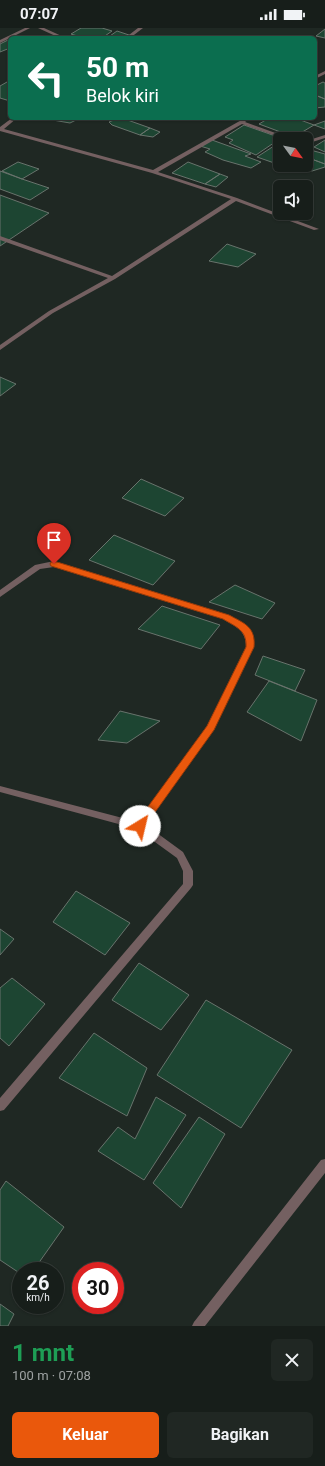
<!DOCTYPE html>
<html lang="id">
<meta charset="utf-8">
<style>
:root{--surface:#171e1a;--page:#202723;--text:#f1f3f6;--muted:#9ea2a2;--line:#363c39;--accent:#ea580c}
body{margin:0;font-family:Roboto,sans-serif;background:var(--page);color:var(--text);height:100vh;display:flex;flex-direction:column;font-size:15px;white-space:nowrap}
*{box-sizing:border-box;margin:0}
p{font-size:13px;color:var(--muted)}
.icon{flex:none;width:22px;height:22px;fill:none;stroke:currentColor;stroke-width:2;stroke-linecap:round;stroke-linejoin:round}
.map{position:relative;height:1298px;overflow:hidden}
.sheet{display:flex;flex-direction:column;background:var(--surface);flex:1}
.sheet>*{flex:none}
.hud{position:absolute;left:8px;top:8px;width:309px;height:84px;border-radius:6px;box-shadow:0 1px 3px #0004,0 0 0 1px var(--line);background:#0b6e4f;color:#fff;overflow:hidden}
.needle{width:26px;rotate:123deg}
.buttons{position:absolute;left:273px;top:104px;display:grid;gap:8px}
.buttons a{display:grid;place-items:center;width:40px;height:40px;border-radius:6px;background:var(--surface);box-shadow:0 1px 3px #0004,0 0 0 1px var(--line);font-size:20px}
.speed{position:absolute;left:12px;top:1234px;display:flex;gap:8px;font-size:20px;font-weight:700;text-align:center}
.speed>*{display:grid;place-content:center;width:52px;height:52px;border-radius:50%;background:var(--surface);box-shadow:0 1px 3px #0004,0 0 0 1px var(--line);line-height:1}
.speed small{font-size:10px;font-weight:400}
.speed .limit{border:6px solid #d22;background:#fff;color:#111}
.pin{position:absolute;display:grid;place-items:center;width:34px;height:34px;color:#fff;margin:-41px -17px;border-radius:50% 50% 50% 0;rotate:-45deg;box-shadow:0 0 4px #0007}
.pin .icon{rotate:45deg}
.me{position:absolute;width:44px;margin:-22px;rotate:36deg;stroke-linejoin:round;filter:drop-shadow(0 0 3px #0008)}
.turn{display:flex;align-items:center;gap:14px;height:84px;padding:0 12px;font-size:18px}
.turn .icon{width:52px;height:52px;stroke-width:2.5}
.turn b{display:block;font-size:28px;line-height:34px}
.round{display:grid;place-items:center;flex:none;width:42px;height:42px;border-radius:6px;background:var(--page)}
.overview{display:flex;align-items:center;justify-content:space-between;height:68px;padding:0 12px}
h1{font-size:24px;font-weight:700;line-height:30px;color:#1e9e55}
.primary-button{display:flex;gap:8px;margin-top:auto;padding:8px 12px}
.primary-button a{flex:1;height:46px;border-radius:6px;background:var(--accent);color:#fff;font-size:16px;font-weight:700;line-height:46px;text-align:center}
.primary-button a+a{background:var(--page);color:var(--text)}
.status{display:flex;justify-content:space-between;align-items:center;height:28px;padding:0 20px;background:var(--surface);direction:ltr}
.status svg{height:11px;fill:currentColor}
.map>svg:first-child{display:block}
</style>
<div class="status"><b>07:07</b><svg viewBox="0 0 49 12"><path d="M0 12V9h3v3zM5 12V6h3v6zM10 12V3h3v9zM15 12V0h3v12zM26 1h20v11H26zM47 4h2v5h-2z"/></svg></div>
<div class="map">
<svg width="325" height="1298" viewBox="0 0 325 1298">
<rect width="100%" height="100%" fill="#1f2823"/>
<!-- building -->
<path fill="#1d4532" stroke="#68736c" d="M81 0H102L112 3 102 10H84L71 6Z
M325 1V10L316 8Z
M117 3 132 8 129 10H107Z
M10 11V20L0 24V16Z
M7 54H10V73L0 70V58Z
M323 54 325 55V71L315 67V58Z
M315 67 325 71V79L315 80Z
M41 90H80L70 95Z
M119 90H122L150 100 140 107 112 97 109 94Z
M269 90H295L314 97 294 109 259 96Z
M325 93V101L314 97Z
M244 97 281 110 256 127 229 115 233 112 225 109Z
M150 100 160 104 153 109 140 107Z
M212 112 251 126 245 128 261 134 251 140 223 132 205 124 210 121 200 118Z
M325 112V124L314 119Z
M280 114V137L257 129Z
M314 123 325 126V136L306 129Z
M306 129 325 136V139L312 143 294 137H306Z
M18 134 39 141 22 151 2 143Z
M188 134 220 146 205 156 172 145Z
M0 143 22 151 49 160 30 172 0 161Z
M220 146 228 149 216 159 205 156Z
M0 167 49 185 0 218Z
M227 216 256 226 238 239 209 233Z
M0 349 16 356 0 368Z
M141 451 184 470 165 488 122 470Z
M114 507 175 533 153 557 89 532Z
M235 557 275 575 262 591 209 574Z
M162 578 220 597 201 621 138 601Z
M263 628 305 642 295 663 255 647Z
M269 653 317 672 301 713 247 684Z
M120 683 160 693 127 715 98 712Z
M76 863 130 895 105 927 53 894Z
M0 901 14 911 0 927Z
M139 935 189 967 161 1002 112 972Z
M12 950 45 976 9 1018 0 1010V960Z
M206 972 292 1022 241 1100 157 1047Z
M94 1005 147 1040 127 1088 59 1050Z
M156 1069 186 1087 144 1152 98 1123 118 1099 135 1111Z
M199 1089 225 1106 181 1180 153 1155Z
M6 1153 64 1199 33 1243H21V1246L0 1232V1162Z
M0 1276 14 1286 8 1298H0Z"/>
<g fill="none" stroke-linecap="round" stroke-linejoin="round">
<!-- minor -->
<path fill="#746061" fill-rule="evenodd" d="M25 0H30L0 15V12Z
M38 0H44L66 10H60Z
M138 0H143L130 10H125Z
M325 43V46L315 51V48Z
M12 90H17L4 101 153 142 245 90H250L245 94 292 111H285L242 96 158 144 237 170 319 201 314 202 236 173 115 251 53 285 0 322V317L49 283 108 250 0 212V208L112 248 231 171 152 145 0 103V99Z
M325 107V110L306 116V113Z
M54 533 229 587C242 595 254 601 254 619L213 702 146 797 183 824 193 843V857L191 860 4 1082 0 1083V1070L183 856V843L177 830 137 801 0 764V758L138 794 207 698 246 619C246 602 236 599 223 591L54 539 40 541 0 569V562L35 537Z
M325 1131V1145L205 1298H192L194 1294 321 1132Z"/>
</g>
<!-- route -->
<path fill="#ea580c" stroke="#983908" d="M51 534H57L229 587C244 595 256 599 254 619L214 702 143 801 140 802 136 801 135 798 136 795 207 698 246 619C247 602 236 599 223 591L51 538 50 536Z"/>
</svg>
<div class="buttons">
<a><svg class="needle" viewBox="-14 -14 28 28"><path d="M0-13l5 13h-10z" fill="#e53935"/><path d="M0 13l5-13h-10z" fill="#9ea2a2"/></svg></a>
<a><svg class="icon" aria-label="sound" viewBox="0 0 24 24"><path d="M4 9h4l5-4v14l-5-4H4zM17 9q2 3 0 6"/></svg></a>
</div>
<div class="speed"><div>26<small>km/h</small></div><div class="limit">30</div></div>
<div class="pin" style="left:54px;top:536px;background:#d93025"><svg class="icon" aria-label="arrive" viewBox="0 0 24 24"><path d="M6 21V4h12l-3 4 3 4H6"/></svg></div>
<svg class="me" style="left:140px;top:798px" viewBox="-20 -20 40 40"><circle r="19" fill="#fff"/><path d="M0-13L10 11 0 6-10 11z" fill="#ea580c"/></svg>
<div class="hud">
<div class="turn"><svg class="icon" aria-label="left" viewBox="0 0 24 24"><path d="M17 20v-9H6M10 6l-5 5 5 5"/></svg><div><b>50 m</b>Belok kiri</div></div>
</div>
</div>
<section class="sheet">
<div class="overview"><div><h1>1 mnt</h1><p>100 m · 07:08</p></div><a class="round"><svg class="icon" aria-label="close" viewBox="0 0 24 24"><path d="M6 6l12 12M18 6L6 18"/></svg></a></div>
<div class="primary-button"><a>Keluar</a><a>Bagikan</a></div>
</section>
